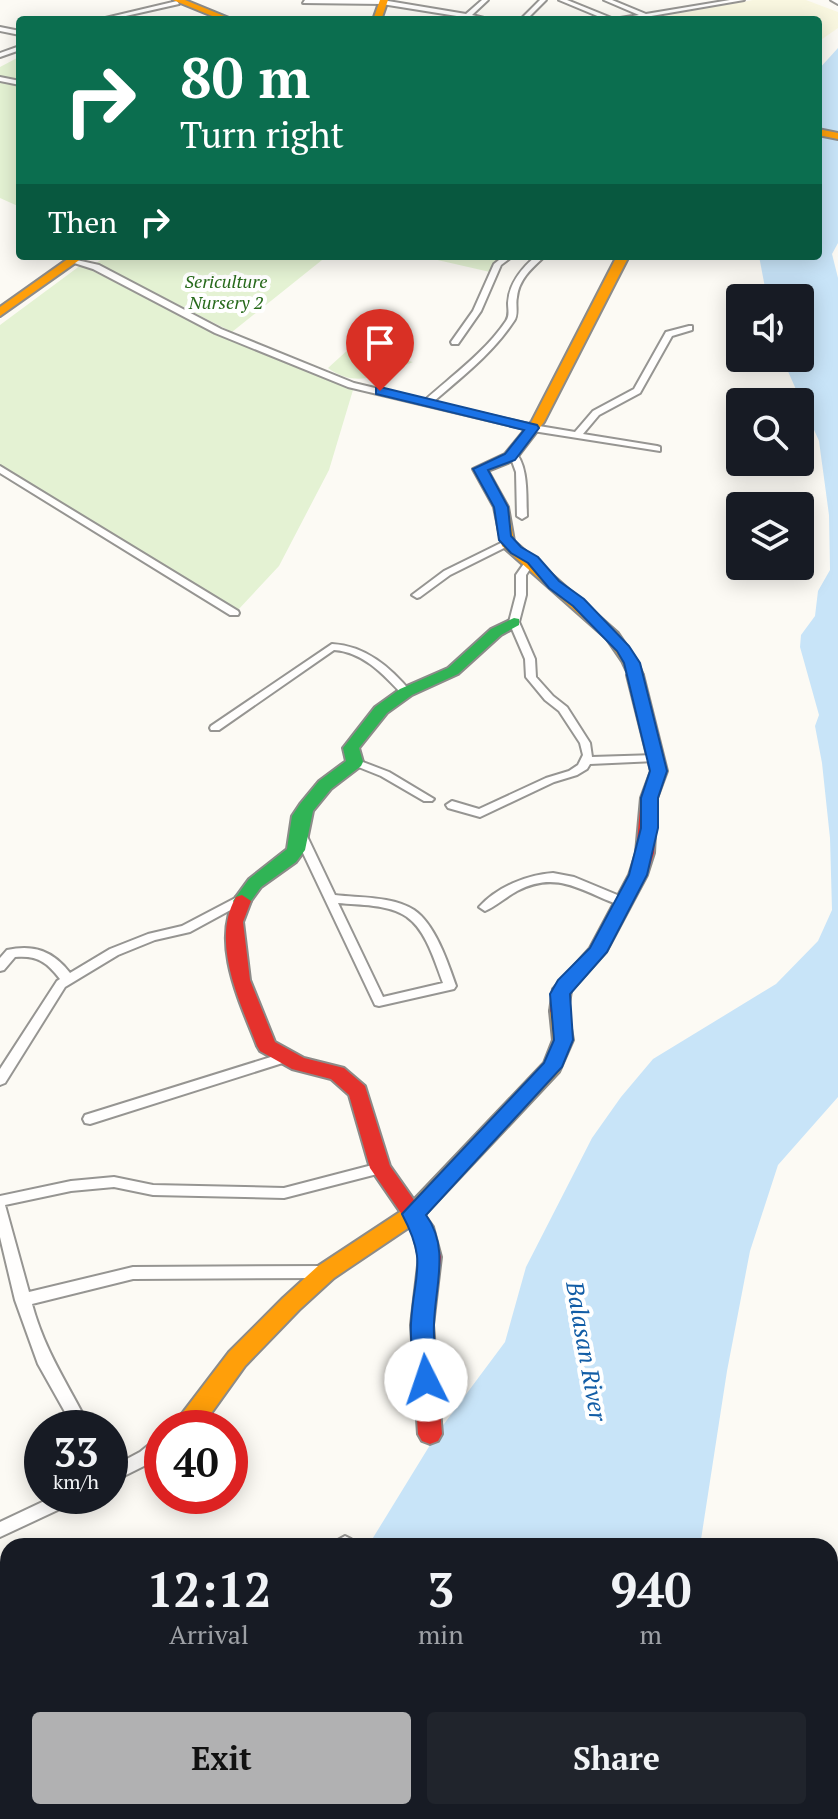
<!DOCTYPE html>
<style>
:root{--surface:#171b24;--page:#20242c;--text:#f1f3f6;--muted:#9ea1a6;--accent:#b1b1b2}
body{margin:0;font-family:"PT Serif",serif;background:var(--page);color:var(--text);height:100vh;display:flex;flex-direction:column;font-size:30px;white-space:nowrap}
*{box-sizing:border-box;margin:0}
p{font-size:26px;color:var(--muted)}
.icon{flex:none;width:44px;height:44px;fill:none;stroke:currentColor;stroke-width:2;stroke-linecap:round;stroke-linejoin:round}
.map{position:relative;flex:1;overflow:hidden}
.drawer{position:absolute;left:0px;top:1538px;width:838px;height:282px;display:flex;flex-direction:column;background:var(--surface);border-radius:24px 24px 0 0;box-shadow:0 4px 20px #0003}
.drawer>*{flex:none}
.hud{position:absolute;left:16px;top:16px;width:806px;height:244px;border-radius:8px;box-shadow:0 4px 20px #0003;background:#0b6e4f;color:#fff;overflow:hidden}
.controls{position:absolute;left:726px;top:284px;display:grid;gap:16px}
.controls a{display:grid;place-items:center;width:88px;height:88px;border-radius:8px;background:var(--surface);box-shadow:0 4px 20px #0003;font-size:40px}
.speed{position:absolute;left:24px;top:1410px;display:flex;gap:16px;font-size:40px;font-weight:700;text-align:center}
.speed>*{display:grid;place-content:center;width:104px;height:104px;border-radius:50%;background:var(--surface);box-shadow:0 4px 20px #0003;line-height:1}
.speed small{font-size:20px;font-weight:400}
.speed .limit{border:12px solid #d22;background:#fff;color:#111}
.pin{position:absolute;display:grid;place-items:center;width:68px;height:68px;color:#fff;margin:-82px -34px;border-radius:50% 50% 50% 0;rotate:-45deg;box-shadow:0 0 8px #0007}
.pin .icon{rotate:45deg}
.me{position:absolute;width:88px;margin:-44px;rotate:356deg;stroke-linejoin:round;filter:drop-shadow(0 0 6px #0008)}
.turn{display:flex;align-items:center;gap:28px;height:168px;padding:0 32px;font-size:36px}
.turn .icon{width:104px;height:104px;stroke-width:2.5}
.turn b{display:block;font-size:56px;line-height:68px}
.then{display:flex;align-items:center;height:76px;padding:0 32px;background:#0003;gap:16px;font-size:30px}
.eta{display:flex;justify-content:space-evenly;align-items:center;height:136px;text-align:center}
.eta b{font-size:48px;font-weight:700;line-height:56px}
.button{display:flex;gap:16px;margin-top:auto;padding:16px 32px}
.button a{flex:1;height:92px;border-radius:8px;background:var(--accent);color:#111;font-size:32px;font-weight:700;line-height:92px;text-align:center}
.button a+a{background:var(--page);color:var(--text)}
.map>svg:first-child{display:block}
</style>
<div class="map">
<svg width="838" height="1819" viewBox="0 0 838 1819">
<rect width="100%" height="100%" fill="#fcfaf4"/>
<!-- farmland -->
<path fill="#f9f7e0" d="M753 0H806L838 12V28L818 42V20H642Z"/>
<!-- green -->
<path fill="#e4f2d3" d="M19 57H20V207L0 198V67Z
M107 256H327L232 332 96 263Z
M420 256H506L496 262 490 272Z
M81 265 202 327 353 390 329 470 279 566 237 611 0 465V325Z
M351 347 413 362C383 375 356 389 328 368Z"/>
<!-- water -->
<path fill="#c8e4f8" d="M838 48V243L832 254 838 278V1097L778 1165 750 1251 727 1371 700 1546H368L438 1432 505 1342 526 1267 592 1138 621 1097 653 1059 776 984 818 941 832 910 830 838 822 763 815 726 819 715 800 647 801 635 815 616 818 591 830 570 829 515 819 441 782 358H800V298H767L759 256H818V70Z
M285 1812H671L670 1819H284Z"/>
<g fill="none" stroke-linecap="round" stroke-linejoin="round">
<defs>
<path id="street" d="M305 0H382L466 14 482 0H488L472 15 492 20 469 18 461 20 463 17 382 4 303 3Z
M540 0H546L526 20H520Z
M559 0H567L614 19 639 15 604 0H612L646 14 730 0H744L628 20H607Z
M831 0H838V4Z
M177 1 179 4 108 20H97Z
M0 27 20 31V35L0 31Z
M20 46V50L0 57V53Z
M0 77 20 81V85L0 81Z
M504 256H513L501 265 481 311 458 344H452L451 342 473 311 494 264Z
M536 256H545C532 268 519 279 517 297 515 305 519 314 514 321 493 353 462 377 433 402L533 425 575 432 593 411 634 389 666 332 689 326H692V330L672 336 640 393 599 415 583 434 657 446 660 447V451L533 431 348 387 215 333 93 269 68 261 72 259 99 265 221 329 354 383 425 400C453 375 485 352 506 321 510 315 508 310 508 303 509 283 522 268 536 256Z
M513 450C529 464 526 496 527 516L522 519 517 516 516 472 509 453Z
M0 466 238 611 239 613 238 615H230L0 473Z
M507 540 510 541V545L450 575 420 597 417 598 412 595 444 571Z
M535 559 540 562 530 569 526 575V595L519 622 535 659 536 677 553 696 567 707 590 743 592 757 656 755 661 758 656 761 590 764 587 769 577 775 554 782 480 817 448 808 446 805 452 801 479 809 546 778 569 771 578 765 583 755 580 743 559 711 545 700 526 677 525 659 509 622 516 595V575L523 565Z
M332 644C366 646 390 667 411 692L410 694H402C383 674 363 652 334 650L219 730H211L210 728 211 726Z
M355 759 389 772 434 799 432 801H424L381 776 351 764 350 762 351 760Z
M300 830 306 834 335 895C359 898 393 896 414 910 435 924 448 963 456 986L454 989 379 1006 375 1005 294 834ZM338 903C359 905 389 904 407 917 426 930 435 962 443 983L383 997Z
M553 873 574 877 627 899 629 902 623 906 619 905C581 891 557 870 517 891 506 897 496 906 485 911L479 907C497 887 526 875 553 873Z
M243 894 249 898 247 901 190 932 155 940 118 955 65 987 5 1083 0 1085V1069L57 981 60 979C47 962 37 955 15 957L4 970 0 971V958L7 950C34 944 53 951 70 973L110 949 148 934 182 926Z
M287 1052 292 1054 294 1057 292 1060 90 1124 85 1123 83 1119 85 1115Z
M380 1163 385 1164 387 1168 385 1172 284 1198 153 1195 114 1187 71 1191 5 1205 29 1292 133 1267 326 1266 331 1268 333 1272 331 1276 326 1278 133 1279 32 1304C45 1352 68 1384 90 1428H74L38 1364 15 1300 0 1237V1196L71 1181 114 1177 153 1185 284 1188Z
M162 1437V1453L152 1462 110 1483V1468L140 1452 156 1439Z
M55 1496H79L77 1501 0 1537V1522Z
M345 1536 351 1539 352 1546H334L336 1541Z
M8 1691V1709L0 1711V1693Z"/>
<path id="fast" d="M514 618 519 619V625L501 635 458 674 412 695 387 713 359 748 363 762 361 766 331 789 313 811 305 850 296 862 261 887 248 905H236L233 901 249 879 287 849 292 816 300 804 319 781 346 761 343 748 375 707 400 689 448 668 491 629Z"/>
<path id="slow" d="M173 0H185L234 20H222Z
M380 0H388L381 20H373Z
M818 129 838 133V139L818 135Z
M72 256H85L0 316V307Z
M617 256H629L544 422 515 460 488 471 508 507 514 541 618 633 637 661 643 675 635 680 630 678 622 661 607 639 502 546 494 507 473 469 505 454 532 421Z
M560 1004 567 1006 573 1040 559 1072 420 1220 334 1278 299 1310 245 1366 202 1426 171 1428 229 1352 283 1298 318 1266 406 1208 544 1063 553 1040 550 1011 553 1006Z"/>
<path id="jam" d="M635 670 643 675 667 771 657 798 654 853 647 875 606 952 571 991 567 1016H553L550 1011 553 989 590 948 629 875 636 853 641 798 651 771 627 675Z
M242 895 251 901 243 922 250 980 275 1042 304 1058 344 1068 365 1086 390 1166 433 1227 441 1257 433 1325 442 1434 438 1441 430 1444 422 1441 418 1434 411 1325 419 1257 412 1229 370 1168 349 1095 331 1079 292 1069 260 1051 257 1046C240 1002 210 942 236 897Z"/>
</defs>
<!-- street casing -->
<use href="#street" stroke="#969592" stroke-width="4"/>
<!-- fast casing -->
<use href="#fast" stroke="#8c8b89" stroke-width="4"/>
<!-- slow casing -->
<use href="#slow" stroke="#8c8b89" stroke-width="4"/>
<!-- jam casing -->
<use href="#jam" stroke="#8c8b89" stroke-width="4"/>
<!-- street -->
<use href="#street" fill="#fffefd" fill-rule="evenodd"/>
<!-- fast -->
<use href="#fast" fill="#30b455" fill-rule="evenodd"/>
<!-- slow -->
<use href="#slow" fill="#ff9f0a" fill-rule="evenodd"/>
<!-- jam -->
<use href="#jam" fill="#e5322d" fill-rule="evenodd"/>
</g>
<!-- route -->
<path fill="#1a73e8" stroke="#114b97" stroke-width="2" d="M380 387 537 425 539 428 515 460 488 470 508 507 511 536 521 547 538 557 559 581 584 599 629 646 640 663 667 771 658 798V828L647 875 607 952 570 994 573 1040 562 1067 426 1215C450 1248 435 1286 434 1324 433 1342 436 1361 438 1380L434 1387 426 1389 418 1387 415 1380C413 1361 410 1342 411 1323 414 1272 428 1263 402 1214L544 1063 554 1040 550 994 558 980 590 948 629 875 641 828V798L650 771 624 663 617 651 573 606 549 588 528 563 511 553 499 540 494 507 473 469 505 454 524 430 376 394V388Z"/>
<g text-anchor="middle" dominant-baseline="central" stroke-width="8" stroke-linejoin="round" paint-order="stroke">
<!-- far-park labels -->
<g font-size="18" font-style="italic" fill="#276a1b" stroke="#fff">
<text x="226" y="281">Sericulture<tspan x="226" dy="21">Nursery 2</tspan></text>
</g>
<!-- water labels -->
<g font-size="24" font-style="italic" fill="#125da6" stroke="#fff">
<text transform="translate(587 1351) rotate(80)">Balasan River</text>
</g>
</g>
</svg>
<div class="controls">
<a><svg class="icon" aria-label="sound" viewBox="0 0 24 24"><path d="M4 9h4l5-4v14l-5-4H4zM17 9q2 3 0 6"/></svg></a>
<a><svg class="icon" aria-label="search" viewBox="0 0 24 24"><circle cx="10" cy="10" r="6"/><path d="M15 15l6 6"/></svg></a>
<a><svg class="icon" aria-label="layers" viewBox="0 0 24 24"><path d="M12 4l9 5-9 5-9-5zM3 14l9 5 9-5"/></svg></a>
</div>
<div class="speed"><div>33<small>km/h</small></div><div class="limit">40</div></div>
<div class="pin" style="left:380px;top:391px;background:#d93025"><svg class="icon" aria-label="arrive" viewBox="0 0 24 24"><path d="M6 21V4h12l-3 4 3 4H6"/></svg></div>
<svg class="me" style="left:426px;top:1380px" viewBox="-20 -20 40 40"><circle r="19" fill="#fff"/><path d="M0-13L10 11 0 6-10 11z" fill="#1a73e8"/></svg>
<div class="hud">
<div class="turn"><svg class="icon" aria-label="right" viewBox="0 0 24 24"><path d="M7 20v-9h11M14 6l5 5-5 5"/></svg><div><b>80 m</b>Turn right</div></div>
<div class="then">Then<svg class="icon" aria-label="right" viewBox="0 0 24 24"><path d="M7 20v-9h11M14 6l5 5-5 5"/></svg></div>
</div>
<section class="drawer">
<div class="eta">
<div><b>12:12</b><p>Arrival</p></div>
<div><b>3</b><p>min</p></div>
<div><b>940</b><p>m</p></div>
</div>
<div class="button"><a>Exit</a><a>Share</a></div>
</section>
</div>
